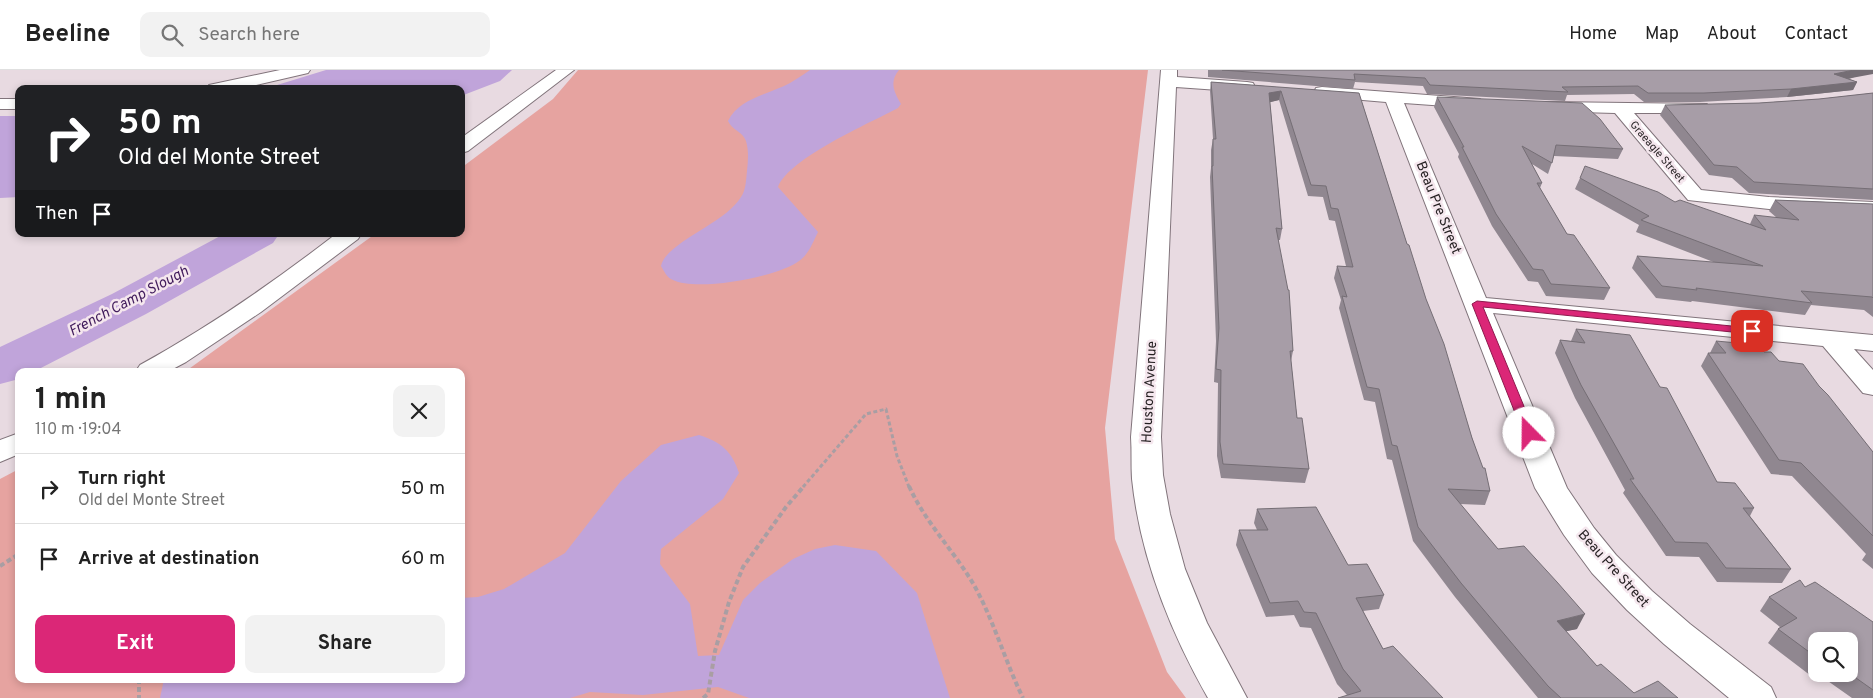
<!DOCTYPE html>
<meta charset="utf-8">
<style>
:root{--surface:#fff;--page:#f2f2f2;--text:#222;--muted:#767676;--line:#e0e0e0;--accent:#db2777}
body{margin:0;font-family:Overpass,sans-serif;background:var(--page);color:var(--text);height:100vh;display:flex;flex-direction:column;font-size:19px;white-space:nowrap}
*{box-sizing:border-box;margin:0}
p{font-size:16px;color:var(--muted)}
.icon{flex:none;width:28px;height:28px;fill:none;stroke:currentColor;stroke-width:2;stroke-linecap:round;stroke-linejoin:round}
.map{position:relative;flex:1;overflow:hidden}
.side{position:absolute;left:15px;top:298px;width:450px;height:315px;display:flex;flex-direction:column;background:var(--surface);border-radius:10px;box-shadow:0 2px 8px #0003}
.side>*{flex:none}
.guide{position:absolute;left:15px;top:15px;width:450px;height:152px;border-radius:10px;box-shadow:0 2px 8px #0003;background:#202124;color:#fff;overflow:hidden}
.buttons{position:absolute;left:1808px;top:562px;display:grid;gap:10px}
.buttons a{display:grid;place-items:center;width:50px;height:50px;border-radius:10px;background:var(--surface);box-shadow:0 2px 8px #0003;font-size:25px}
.pin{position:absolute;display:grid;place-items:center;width:42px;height:42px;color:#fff;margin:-21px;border-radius:10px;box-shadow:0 2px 8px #0006}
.me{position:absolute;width:55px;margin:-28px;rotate:338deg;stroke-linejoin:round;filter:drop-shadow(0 0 4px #0008)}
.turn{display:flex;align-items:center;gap:18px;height:105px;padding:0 20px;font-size:22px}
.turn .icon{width:65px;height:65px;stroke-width:2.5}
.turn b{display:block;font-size:35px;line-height:42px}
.then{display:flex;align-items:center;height:48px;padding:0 20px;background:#0003;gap:10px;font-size:19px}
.round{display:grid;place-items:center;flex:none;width:52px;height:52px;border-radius:10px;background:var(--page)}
.head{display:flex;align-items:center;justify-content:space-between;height:85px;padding:0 20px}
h1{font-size:30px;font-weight:700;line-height:38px}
.cta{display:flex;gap:10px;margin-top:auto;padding:10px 20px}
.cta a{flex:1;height:58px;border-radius:10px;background:var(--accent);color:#fff;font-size:20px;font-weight:700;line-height:58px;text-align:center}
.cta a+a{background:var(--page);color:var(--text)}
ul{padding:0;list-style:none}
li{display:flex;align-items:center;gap:15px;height:70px;padding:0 20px;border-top:1px solid var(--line)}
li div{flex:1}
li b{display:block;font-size:19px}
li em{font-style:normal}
header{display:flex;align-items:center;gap:30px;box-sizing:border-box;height:70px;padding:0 25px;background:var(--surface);border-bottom:1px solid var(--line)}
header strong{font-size:24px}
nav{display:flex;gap:28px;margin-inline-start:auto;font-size:18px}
.search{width:350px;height:45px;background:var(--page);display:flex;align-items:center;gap:12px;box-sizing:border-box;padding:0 18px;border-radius:10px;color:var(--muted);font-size:19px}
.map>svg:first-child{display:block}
</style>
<header>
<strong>Beeline</strong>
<div class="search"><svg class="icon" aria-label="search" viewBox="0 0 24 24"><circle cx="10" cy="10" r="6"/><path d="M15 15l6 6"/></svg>Search here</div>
<nav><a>Home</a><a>Map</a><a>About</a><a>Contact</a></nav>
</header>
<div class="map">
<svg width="1873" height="628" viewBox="0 0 1873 628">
<rect width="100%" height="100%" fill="#e8dae1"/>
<!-- green -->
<path fill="#e6a3a0" d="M578 0H1148L1105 358 1115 469 1167 602 1186 628H0V409L19 399V609H461V301H186L375 164H461V98L553 29Z"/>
<!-- water -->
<path fill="#c0a4da" d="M326 0H512L500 11 461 26V19H264Z
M810 0H899C889 12 894 22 901 34L898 38C870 53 789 88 778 117L818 162C813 172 809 184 799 191 778 207 697 222 673 210 667 208 664 201 661 196 665 173 726 153 741 127 746 120 746 110 747 101 748 91 749 81 746 71 743 62 732 60 728 51 739 28 770 24 790 13 797 9 804 4 810 0Z
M0 46H19V127L0 128Z
M699 365C721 372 732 381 739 403L723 429 661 479 660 494 690 534 698 586 719 585 743 530 760 513 793 489 815 479 835 475 876 481 917 523 950 628H749L718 617 643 625 590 622 570 628H160L164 609H461V528L478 527 504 519 565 483 621 411 661 375Z"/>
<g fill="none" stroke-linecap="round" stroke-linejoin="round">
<!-- river -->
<path fill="#c0a4da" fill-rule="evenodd" d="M224 164H279L273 173 146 244 35 301H19V309L0 314V277L112 224Z"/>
<defs>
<path id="minor" d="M280 0H310L308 3 239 19H207L209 15Z
M556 0H574L468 81 461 83V68Z
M1161 0H1177V7L1247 12 1253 13 1255 17 1253 21 1247 22 1176 17 1161 367 1163 405 1170 444 1185 499 1207 553 1247 628H1208C1170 561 1140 486 1132 409 1131 395 1132 381 1131 367Z
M1322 17 1480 29 1483 33 1480 37 1474 38 1404 33 1486 228 1873 265V281L1854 279 1873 300V325L1863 323 1823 276 1493 243 1567 418 1594 458 1616 485 1652 521 1690 554 1771 617 1776 628H1729L1664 574 1627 540 1592 503 1564 465 1535 418 1386 32 1316 26 1314 22 1316 18Z
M0 29H19V39H0Z
M1549 32 1707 34 1710 38 1707 42 1701 43H1634L1701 120 1769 127 1873 132V144L1769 139 1688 130 1615 43 1543 41 1540 37 1543 33Z
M336 164H361L358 169 261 242 186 292 169 301H136L140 295C209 257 274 212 336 164Z
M19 363V384L0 392V370Z"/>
</defs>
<!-- minor casing -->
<use href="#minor" stroke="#81747b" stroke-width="2"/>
<!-- path-far1 -->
<path stroke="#a99ea3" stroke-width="3" stroke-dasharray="4 2.5" stroke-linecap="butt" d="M803 417 866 344 886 339 897 386 909 417"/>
<!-- path -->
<path stroke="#a99ea3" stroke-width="4" stroke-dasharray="5 3" stroke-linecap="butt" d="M909 416C925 452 954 481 974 515 994 551 1005 591 1023 628
M0 496 19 484
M139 609V628
M703 628 708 624 715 581 729 532 743 497 786 437 804 416"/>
<!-- minor -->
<use href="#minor" fill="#fff" fill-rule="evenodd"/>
</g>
<!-- wall -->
<path fill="#908790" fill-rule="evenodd" d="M1208 0H1873L1849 9 1857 12 1853 20 1787 27 1700 32H1644L1634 24 1567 25 1565 31 1427 24 1423 16 1355 12 1353 19 1208 7Z
M1211 12 1359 23 1407 174 1490 421 1485 435 1460 434 1498 479 1577 559 1566 561 1597 596 1634 623 1678 628H1538L1455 527 1413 471 1392 390 1387 389 1375 332 1364 330 1339 238 1341 230 1334 208 1337 196H1346L1335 151 1329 150 1323 127 1308 126 1279 30 1270 32 1282 159 1280 170H1278L1293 281 1291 291 1297 348 1309 399 1305 413 1221 408 1217 386 1218 313 1214 312 1216 271 1210 107 1211 98V80L1213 69 1210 21Z
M1873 23V130L1749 123 1732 108 1709 105 1660 45 1665 35 1759 33 1819 29Z
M1437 27 1623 79 1618 89 1554 86 1548 104 1532 94 1542 113 1540 118 1567 164 1610 218 1604 230 1546 226 1538 212 1528 211 1492 156 1458 87 1459 84 1434 37Z
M1580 108 1675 132 1750 154 1754 145 1777 148 1769 141 1775 130 1873 134V247L1864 240 1811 235 1805 245 1692 231 1691 232 1656 228 1632 198 1637 186 1716 193 1636 162 1639 155 1575 119Z
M1576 259 1660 317 1717 412 1754 438 1750 446 1791 499 1782 513 1717 512 1699 487 1666 486 1623 423 1625 420 1575 328 1555 283 1560 270 1571 271Z
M1716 271 1764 282 1779 291 1819 316 1873 382V499L1862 490 1866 484 1792 406 1771 404 1701 296 1708 283H1710Z
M1257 439 1348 495 1384 525 1379 539 1363 541 1383 579 1443 628 1347 625 1337 614 1311 558 1300 557 1294 545 1266 547 1236 475 1239 460H1257L1254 453Z
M1805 517 1873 552V628H1852L1825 609 1819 612 1768 573 1778 559 1780 557 1760 541 1769 527ZM1816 571H1849V604H1816Z"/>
<!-- shaded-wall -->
<path fill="#756e75" d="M1854 0H1873V4L1830 12 1834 4Z
M1857 12 1853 20 1787 27 1791 19Z
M1281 21 1279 30 1267 33 1269 23Z
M1585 544 1577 559 1549 565 1557 551Z
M1825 604H1829L1825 609 1819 612Z"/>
<!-- building -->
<path fill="#a79da7" stroke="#756e75" d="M1222 0H1854L1834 4 1857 12 1791 19 1704 23H1648L1638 16 1562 17 1568 22 1430 15 1425 8 1354 4 1355 10Z
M1211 12 1359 23 1407 174 1409 175 1426 229 1444 274 1472 368 1483 398H1485L1490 421 1448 419 1498 479 1524 476 1557 512 1585 544 1557 551 1597 596 1601 594 1634 623 1658 611 1678 628H1561L1548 616 1461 513 1418 457 1397 376 1392 375 1379 319 1367 317 1342 226 1347 227 1337 196 1353 197 1338 139 1331 138 1326 116 1311 115 1281 21 1269 23 1282 159 1276 158 1288 220H1289L1293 281H1290L1297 348H1302L1309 399 1223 394 1220 372 1221 300 1216 299 1219 258 1212 96H1213V69H1216Z
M1873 23V119L1754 112 1737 97 1714 95 1665 35 1759 33 1819 29Z
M1437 27 1582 33 1600 49 1623 79 1556 75 1552 93 1522 76 1542 113H1537L1567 164 1574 165 1610 218 1551 214 1543 200 1533 199 1496 144 1462 77H1464Z
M1585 96 1658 122 1675 132 1680 130 1766 160 1754 145 1799 150 1775 130 1873 134V228L1872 227 1801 221 1812 233 1696 218 1697 220 1662 216 1637 186 1763 196 1641 150 1649 146 1580 108Z
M1576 259 1630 265 1660 317 1667 318 1717 412 1735 413 1754 438H1743L1791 499 1726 498 1707 473 1675 472 1630 409H1634L1581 315 1560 270 1585 273Z
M1716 271 1759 275 1764 282H1771L1779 291 1803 294 1819 316 1828 325 1873 382V466L1801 393 1779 390 1708 283H1726Z
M1316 437 1348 495 1367 494 1384 525 1356 528 1383 579 1393 576 1443 628H1338L1361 621 1343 599 1316 543 1304 542 1298 531 1270 533 1239 460H1268L1257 439Z
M1800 510 1805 517 1815 512 1873 552V620L1849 603V571H1816V587L1778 559 1797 548 1769 527Z"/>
<!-- route -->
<path fill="#db2777" stroke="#8e194d" d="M1477 231 1752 258 1758 261 1752 264 1483 237 1535 363 1529 367 1523 363 1472 234Z"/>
<g text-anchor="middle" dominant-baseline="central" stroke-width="5" stroke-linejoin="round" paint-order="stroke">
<!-- far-street labels -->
<g font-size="11" fill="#241f21" stroke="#f5e7ee">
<text transform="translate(1657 82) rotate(49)">Graeagle Street</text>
</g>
<!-- street labels -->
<g font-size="14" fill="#241f21" stroke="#f5e7ee">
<text transform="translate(1438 138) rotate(68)">Beau Pre Street</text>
<text transform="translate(1150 322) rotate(-87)">Houston Avenue</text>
<text transform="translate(1613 499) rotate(48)">Beau Pre Street</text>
</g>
<!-- water labels -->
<g font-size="15" font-style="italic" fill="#411c5c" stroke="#f5e7ee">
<text transform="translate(129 232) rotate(-28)">French Camp Slough</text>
</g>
</g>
</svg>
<div class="buttons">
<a><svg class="icon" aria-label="search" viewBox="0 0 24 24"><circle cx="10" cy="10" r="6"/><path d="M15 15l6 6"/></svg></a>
</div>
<div class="pin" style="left:1752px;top:261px;background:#d93025"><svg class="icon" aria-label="arrive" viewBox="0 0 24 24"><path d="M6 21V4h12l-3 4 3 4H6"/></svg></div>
<svg class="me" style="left:1529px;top:363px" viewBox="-20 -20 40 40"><circle r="19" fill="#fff"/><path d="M0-13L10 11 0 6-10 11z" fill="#db2777"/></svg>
<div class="guide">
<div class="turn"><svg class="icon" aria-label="right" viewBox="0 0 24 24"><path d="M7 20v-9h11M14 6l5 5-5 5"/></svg><div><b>50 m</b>Old del Monte Street</div></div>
<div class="then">Then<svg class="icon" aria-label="arrive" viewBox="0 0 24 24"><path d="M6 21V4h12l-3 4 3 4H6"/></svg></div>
</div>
<section class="side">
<div class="head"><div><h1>1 min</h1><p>110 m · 19:04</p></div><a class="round"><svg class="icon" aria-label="close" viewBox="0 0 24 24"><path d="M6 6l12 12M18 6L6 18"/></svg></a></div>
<ul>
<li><svg class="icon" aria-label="right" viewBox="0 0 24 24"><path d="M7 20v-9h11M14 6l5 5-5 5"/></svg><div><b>Turn right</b><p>Old del Monte Street</p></div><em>50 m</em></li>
<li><svg class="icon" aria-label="arrive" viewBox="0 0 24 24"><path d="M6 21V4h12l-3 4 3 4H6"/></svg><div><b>Arrive at destination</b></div><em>60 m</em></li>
</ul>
<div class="cta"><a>Exit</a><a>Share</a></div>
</section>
</div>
